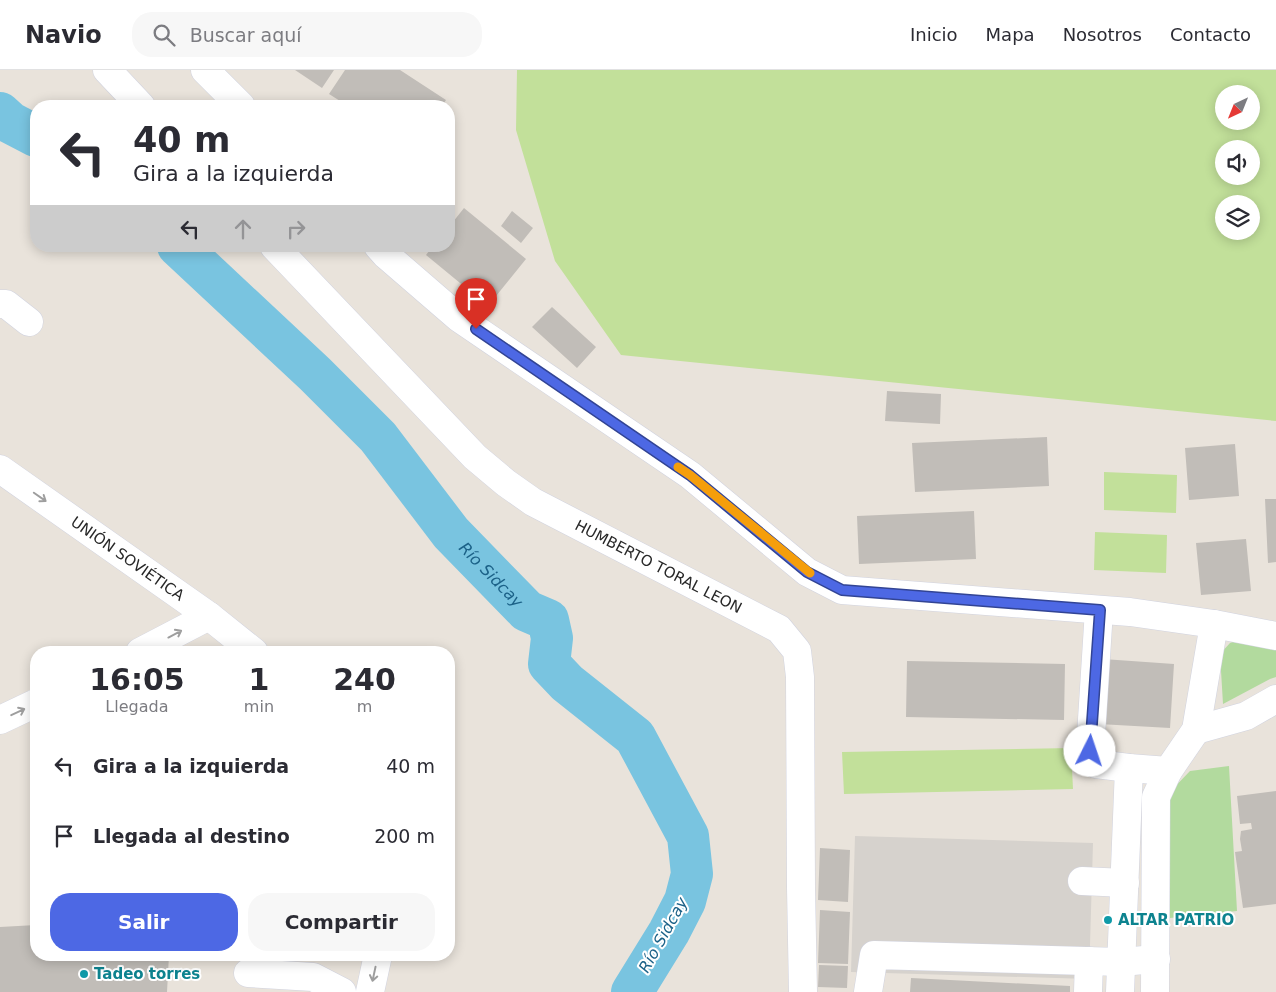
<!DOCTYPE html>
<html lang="es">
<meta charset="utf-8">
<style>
:root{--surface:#fff;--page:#f7f7f7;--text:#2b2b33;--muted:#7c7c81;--line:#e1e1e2;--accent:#4d68e4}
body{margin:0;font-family:"DejaVu Sans",sans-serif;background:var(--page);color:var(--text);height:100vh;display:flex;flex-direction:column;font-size:19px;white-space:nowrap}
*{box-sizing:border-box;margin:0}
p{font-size:16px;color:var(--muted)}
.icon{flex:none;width:28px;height:28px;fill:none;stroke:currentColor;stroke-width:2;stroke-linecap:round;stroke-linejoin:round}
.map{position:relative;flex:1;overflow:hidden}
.side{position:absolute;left:30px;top:576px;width:425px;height:315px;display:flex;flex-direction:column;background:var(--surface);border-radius:20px;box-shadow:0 2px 12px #0003}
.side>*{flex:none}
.guide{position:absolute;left:30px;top:30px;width:425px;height:152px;border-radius:20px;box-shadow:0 2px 12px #0003;background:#fff;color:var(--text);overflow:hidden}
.needle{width:32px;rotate:223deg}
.buttons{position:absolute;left:1215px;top:15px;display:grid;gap:10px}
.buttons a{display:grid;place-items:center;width:45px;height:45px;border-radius:50%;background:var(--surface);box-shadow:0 2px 12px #0003;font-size:25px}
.pin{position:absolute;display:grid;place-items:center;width:42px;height:42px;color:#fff;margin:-51px -21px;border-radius:50% 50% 50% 0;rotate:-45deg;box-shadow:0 0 5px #0007}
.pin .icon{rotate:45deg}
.me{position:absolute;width:55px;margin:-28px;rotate:4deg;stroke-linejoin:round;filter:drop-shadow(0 0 4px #0008)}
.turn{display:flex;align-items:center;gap:18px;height:105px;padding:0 20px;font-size:22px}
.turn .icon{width:65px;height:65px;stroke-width:2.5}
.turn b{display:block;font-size:35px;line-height:42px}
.lanes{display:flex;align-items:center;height:48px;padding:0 20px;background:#0003;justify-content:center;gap:25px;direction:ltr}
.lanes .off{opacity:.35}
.eta{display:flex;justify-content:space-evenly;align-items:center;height:85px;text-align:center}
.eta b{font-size:30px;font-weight:700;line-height:35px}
.cta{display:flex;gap:10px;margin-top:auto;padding:10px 20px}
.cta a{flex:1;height:58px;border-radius:20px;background:var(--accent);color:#fff;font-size:20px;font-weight:700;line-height:58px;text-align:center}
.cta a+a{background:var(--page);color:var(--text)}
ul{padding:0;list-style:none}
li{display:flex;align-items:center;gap:15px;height:70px;padding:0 20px}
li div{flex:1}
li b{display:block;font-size:19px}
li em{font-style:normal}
header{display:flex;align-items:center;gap:30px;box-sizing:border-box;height:70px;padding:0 25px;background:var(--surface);border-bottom:1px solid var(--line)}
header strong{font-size:24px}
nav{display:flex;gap:28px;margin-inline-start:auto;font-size:18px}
.search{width:350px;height:45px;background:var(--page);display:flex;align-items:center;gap:12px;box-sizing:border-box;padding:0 18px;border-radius:20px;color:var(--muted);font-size:19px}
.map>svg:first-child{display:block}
</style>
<header>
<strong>Navio</strong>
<div class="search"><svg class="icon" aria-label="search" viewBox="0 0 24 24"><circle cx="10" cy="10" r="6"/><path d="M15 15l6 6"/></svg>Buscar aquí</div>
<nav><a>Inicio</a><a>Mapa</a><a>Nosotros</a><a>Contacto</a></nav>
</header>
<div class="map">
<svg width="1276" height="922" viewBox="0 0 1276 922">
<rect width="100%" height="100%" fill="#e9e3db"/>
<!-- green -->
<path fill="#b2da9e" d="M1244 568 1276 573V607L1270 609 1223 634 1220 584 1230 573Z
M1229 696 1237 841 1170 848 1164 756 1166 726 1190 701Z"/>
<!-- pitch -->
<path fill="#c2e09a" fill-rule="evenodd" d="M517 0H1276V351L621 285 555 191 516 60ZM1224 24H1251V51H1224ZM1224 79H1251V106H1224ZM1224 134H1251V161H1224Z
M1104 402 1177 405 1176 443 1104 440Z
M1095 462 1167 465 1166 503 1094 500Z
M1071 678 1073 719 844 724 842 682Z"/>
<!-- plaza -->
<path fill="#d6d2cd" d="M855 766 1093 773 1089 909 851 902Z"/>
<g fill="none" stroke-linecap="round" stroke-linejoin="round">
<!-- river -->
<g stroke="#79c4e0" stroke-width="42">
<path d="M0 43 11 53 36 66"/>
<path id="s1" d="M178 176 315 304 378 367 451 463 527 541 548 550 552 568 549 594 567 613 635 667 688 766 692 804 685 831 669 862 632 922"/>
</g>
</g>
<!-- building -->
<path fill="#c1bdb8" d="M295 0H334L322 18Z
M345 0H400L446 30 442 36H348L329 24Z
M464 138 526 189 488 236 426 185 433 176H449V157Z
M512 141 533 158 521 173 501 156Z
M552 237 596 277 577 298 532 257Z
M887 321 941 324 940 354 885 351Z
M1047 367 1049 416 915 422 912 373Z
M1235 374 1239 426 1189 430 1185 378Z
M1265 429H1276V492L1268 493Z
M974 441 976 489 859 494 857 446Z
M1246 469 1251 521 1201 525 1196 473Z
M1103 589 1174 594 1170 658 1099 654Z
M907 591 1065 594 1064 650 906 647Z
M1276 721V834L1243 838 1235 782 1242 781 1240 769 1241 761 1252 759 1251 753 1240 754 1237 726Z
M820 778 850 780 848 832 818 830Z
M820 840 850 842 848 894 818 893Z
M36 855V885H169L167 922H0V857Z
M819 895 848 896 847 918 818 917Z
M911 908 1070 916V922H910Z"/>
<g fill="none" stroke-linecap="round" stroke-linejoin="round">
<defs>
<g id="minor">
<path d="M107 0 141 36"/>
<path d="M205 0 241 36"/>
<path id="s2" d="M274 176 475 387 506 413 533 432 779 559 797 581 800 607 801 818 803 922"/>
<path d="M378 176 386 185 459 248 690 405 807 502 842 520 1130 542 1214 554 1276 566"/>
<path d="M0 234H6L29 252"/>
<path id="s3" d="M0 399 209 546 254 582"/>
<path d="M1099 540 1090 681 1096 694 1129 698 1168 701"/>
<path d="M140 582 209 546"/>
<path d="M0 650 36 633"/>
<path d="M1196 660 1246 646 1276 629"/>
<path d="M1082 811 1125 813"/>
<path d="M248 903 313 907 342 922"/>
<path d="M370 922 378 885"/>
<path d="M868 922 874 885 1121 892 1156 889"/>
<path d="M1088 922 1089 891"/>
<path d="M1120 922 1129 698"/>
<path d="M1155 922 1156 727 1168 701 1196 660 1214 554"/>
</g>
</defs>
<!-- minor casing -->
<use href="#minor" stroke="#d1d3df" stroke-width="29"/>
<!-- minor -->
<use href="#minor" stroke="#fff" stroke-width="28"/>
</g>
<!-- one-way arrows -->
<defs><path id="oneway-shaft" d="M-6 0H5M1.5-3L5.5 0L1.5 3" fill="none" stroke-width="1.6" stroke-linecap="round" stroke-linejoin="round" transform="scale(1.25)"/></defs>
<g stroke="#9e9e9e">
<use href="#oneway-shaft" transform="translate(40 427) rotate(35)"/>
<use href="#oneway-shaft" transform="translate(175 564) rotate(-28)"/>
<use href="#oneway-shaft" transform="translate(18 642) rotate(-25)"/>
<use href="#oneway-shaft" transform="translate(374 904) rotate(102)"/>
</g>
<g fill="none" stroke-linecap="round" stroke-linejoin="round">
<defs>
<path id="route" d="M476 259 690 405 807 502 842 520 1100 540 1090 681"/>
</defs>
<!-- route casing -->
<use href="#route" stroke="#324494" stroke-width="12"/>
<!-- route -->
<use href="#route" stroke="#4d68e4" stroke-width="9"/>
<!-- slow -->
<path stroke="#f59e0b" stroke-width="9" d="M678 397 690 405 810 503"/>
</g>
<!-- markers -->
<g fill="#0f9aa8" stroke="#fff" stroke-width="2">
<circle cx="1108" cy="850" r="5"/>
<circle cx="84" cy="904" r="5"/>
</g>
<g text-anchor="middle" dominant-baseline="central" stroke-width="4" stroke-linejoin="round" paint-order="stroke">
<!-- street labels -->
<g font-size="15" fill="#282828" stroke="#fff">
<text stroke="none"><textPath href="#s3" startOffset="156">UNIÓN SOVIÉTICA</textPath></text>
<text stroke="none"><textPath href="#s2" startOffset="506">HUMBERTO TORAL LEON</textPath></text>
</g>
<!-- culture labels -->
<g font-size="15" font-weight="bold" fill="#0d838f" stroke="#fff" text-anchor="start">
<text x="1118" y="850">ALTAR PATRIO</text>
<text x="94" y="904">Tadeo torres</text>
</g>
<!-- water labels -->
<g font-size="16" font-style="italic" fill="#1c6288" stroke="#fff">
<text stroke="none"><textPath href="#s1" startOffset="455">Río Sidcay</textPath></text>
<text transform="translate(663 865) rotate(-61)">Río Sidcay</text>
</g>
</g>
</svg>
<div class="buttons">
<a><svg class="needle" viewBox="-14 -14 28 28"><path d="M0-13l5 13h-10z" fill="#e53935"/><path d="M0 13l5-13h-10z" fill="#7c7c81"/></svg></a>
<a><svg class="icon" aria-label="sound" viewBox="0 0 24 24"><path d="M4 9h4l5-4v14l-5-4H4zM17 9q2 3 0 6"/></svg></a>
<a><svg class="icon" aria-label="layers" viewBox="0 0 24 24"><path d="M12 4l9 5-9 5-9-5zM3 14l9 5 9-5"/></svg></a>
</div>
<div class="pin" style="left:476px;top:259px;background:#d93025"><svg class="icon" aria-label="arrive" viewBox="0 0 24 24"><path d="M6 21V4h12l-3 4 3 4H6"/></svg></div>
<svg class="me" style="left:1090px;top:681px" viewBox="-20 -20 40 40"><circle r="19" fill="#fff"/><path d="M0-13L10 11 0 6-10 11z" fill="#4d68e4"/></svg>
<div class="guide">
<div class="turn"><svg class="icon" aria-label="left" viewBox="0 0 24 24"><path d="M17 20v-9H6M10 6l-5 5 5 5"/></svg><div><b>40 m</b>Gira a la izquierda</div></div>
<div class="lanes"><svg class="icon" aria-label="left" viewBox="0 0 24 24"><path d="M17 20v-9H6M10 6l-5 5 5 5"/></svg><svg class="icon off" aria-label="ahead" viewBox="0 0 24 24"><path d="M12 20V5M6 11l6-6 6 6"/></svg><svg class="icon off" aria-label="right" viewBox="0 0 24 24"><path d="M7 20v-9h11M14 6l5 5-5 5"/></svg></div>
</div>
<section class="side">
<div class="eta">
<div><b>16:05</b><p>Llegada</p></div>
<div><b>1</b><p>min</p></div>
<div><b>240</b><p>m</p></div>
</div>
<ul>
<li><svg class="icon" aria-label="left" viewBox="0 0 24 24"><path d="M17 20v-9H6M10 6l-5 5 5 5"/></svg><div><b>Gira a la izquierda</b></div><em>40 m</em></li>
<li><svg class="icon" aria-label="arrive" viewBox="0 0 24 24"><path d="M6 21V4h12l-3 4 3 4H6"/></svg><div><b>Llegada al destino</b></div><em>200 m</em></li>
</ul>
<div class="cta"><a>Salir</a><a>Compartir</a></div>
</section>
</div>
